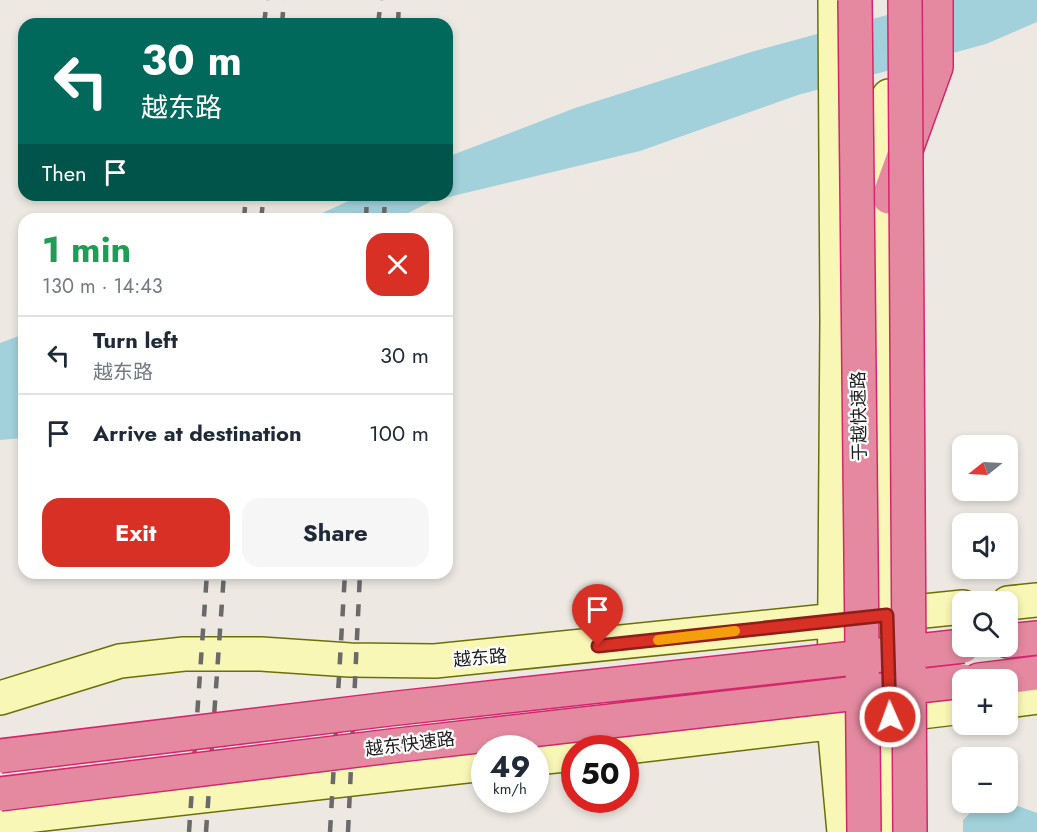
<!DOCTYPE html>
<meta charset="utf-8">
<style>
:root{--surface:#fff;--page:#f6f6f7;--text:#1f2937;--muted:#747a83;--line:#e0e1e3;--accent:#d93025}
body{margin:0;font-family:Jost,"Noto Sans SC",sans-serif;background:var(--page);color:var(--text);height:100vh;display:flex;flex-direction:column;font-size:22px;white-space:nowrap}
*{box-sizing:border-box;margin:0}
p{font-size:20px;color:var(--muted)}
.icon{flex:none;width:33px;height:33px;fill:none;stroke:currentColor;stroke-width:2;stroke-linecap:round;stroke-linejoin:round}
.map{position:relative;flex:1;overflow:hidden}
.panel{position:absolute;left:18px;top:213px;width:435px;height:366px;display:flex;flex-direction:column;background:var(--surface);border-radius:18px;box-shadow:0 3px 9px #0003}
.panel>*{flex:none}
.banner{position:absolute;left:18px;top:18px;width:435px;height:183px;border-radius:18px;box-shadow:0 3px 9px #0003;background:#00695c;color:#fff;overflow:hidden}
.needle{width:39px;rotate:252deg}
.buttons{position:absolute;left:952px;top:435px;display:grid;gap:12px}
.buttons a{display:grid;place-items:center;width:66px;height:66px;border-radius:12px;background:var(--surface);box-shadow:0 3px 9px #0003;font-size:30px}
.speed{position:absolute;left:471px;top:735px;display:flex;gap:12px;font-size:30px;font-weight:700;text-align:center}
.speed>*{display:grid;place-content:center;width:78px;height:78px;border-radius:50%;background:var(--surface);box-shadow:0 3px 9px #0003;line-height:1}
.speed small{font-size:15px;font-weight:400}
.speed .limit{border:9px solid #d22;background:#fff;color:#111}
.pin{position:absolute;display:grid;place-items:center;width:51px;height:51px;color:#fff;margin:-62px -26px;border-radius:50% 50% 50% 0;rotate:-45deg;box-shadow:0 0 6px #0007}
.pin .icon{rotate:45deg}
.me{position:absolute;width:66px;margin:-33px;rotate:358deg;stroke-linejoin:round;filter:drop-shadow(0 0 4px #0008)}
.turn{display:flex;align-items:center;gap:21px;height:126px;padding:0 24px;font-size:27px}
.turn .icon{width:78px;height:78px;stroke-width:2.5}
.turn b{display:block;font-size:42px;line-height:51px}
.then{display:flex;align-items:center;height:57px;padding:0 24px;background:#0003;gap:12px;font-size:22px}
.round{display:grid;place-items:center;flex:none;width:63px;height:63px;border-radius:18px;background:var(--page)}
.overview{display:flex;align-items:center;justify-content:space-between;height:102px;padding:0 24px}
h1{font-size:36px;font-weight:700;line-height:45px;color:#1e9e55}
.primary-button{display:flex;gap:12px;margin-top:auto;padding:12px 24px}
.primary-button a{flex:1;height:69px;border-radius:18px;background:var(--accent);color:#fff;font-size:24px;font-weight:700;line-height:69px;text-align:center}
.primary-button a+a{background:var(--page);color:var(--text)}
ul{padding:0;list-style:none}
li{display:flex;align-items:center;gap:18px;height:78px;padding:0 24px;border-top:2px solid var(--line)}
li div{flex:1}
li b{display:block;font-size:22px}
li em{font-style:normal}
.map>svg:first-child{display:block}
</style>
<div class="map">
<svg width="1037" height="832" viewBox="0 0 1037 832">
<rect width="100%" height="100%" fill="#ede9e2"/>
<!-- water -->
<path fill="#a2d1db" d="M942 0H1037V22L986 44 798 95 640 151 432 201 396 219H309L362 195H447V157L575 108 751 52Z
M24 334V438L0 440V343Z
M993 802 1013 804 1037 813V832H963V820L973 810Z"/>
<g fill="none" stroke-linecap="round" stroke-linejoin="round">
<defs>
<path id="secondary" d="M835 0 837 320 834 724 844 832
M1008 603 1037 600
M0 698 120 661 184 654H261L350 660 435 661 963 607
M1008 701 1037 697
M619 748 963 707
M536 758 574 754
M0 819 484 764
M886 832 890 717 887 615 889 96"/>
<path id="highway" d="M889 197 936 67V0
M1008 641 1037 638
M979 680 1037 673"/>
</defs>
<!-- secondary casing -->
<use href="#secondary" stroke="#6b7006" stroke-width="36"/>
<!-- highway casing -->
<use href="#highway" stroke="#d4266c" stroke-width="36"/>
<!-- secondary -->
<use href="#secondary" stroke="#f8f7b5" stroke-width="33"/>
<!-- highway -->
<use href="#highway" stroke="#e489a0" stroke-width="33"/>
<!-- rail -->
<path stroke="#6a6a6a" stroke-width="4.5" stroke-dasharray="12 12" stroke-linecap="butt" d="M264 24 267 0
M282 24 284 0
M378 24 381 0
M398 24 399 0
M244 219 246 195
M261 219 264 195
M366 219 367 195
M384 219 385 195
M189 832 207 573
M206 832 224 573
M330 832 345 573
M348 832 360 573"/>
<defs>
<path id="highway-bridge" d="M855 0 864 832
M905 0 910 832
M0 756 389 709 963 646
M0 794 399 745 963 681"/>
</defs>
<!-- highway-bridge casing -->
<use href="#highway-bridge" stroke="#d4266c" stroke-width="36" stroke-linecap="butt"/>
<!-- highway-bridge -->
<use href="#highway-bridge" stroke="#e489a0" stroke-width="33"/>
</g>
<g fill="none" stroke-linecap="round" stroke-linejoin="round">
<defs>
<path id="route" d="M598 646 887 615 890 717"/>
</defs>
<!-- route casing -->
<use href="#route" stroke="#8d1f18" stroke-width="15"/>
<!-- route -->
<use href="#route" stroke="#d93025" stroke-width="10"/>
<!-- slow -->
<path stroke="#f59e0b" stroke-width="10" d="M658 640 735 631"/>
</g>
<g text-anchor="middle" dominant-baseline="central" stroke-width="4.5" stroke-linejoin="round" paint-order="stroke">
<!-- street labels -->
<g font-size="18" fill="#1c1c1c" stroke="#fff">
<text transform="translate(859 416) rotate(-91)">于越快速路</text>
<text transform="translate(480 658) rotate(-5)">越东路</text>
<text transform="translate(410 744) rotate(-7)">越东快速路</text>
</g>
</g>
</svg>
<div class="buttons">
<a><svg class="needle" viewBox="-14 -14 28 28"><path d="M0-13l5 13h-10z" fill="#e53935"/><path d="M0 13l5-13h-10z" fill="#747a83"/></svg></a>
<a><svg class="icon" aria-label="sound" viewBox="0 0 24 24"><path d="M4 9h4l5-4v14l-5-4H4zM17 9q2 3 0 6"/></svg></a>
<a><svg class="icon" aria-label="search" viewBox="0 0 24 24"><circle cx="10" cy="10" r="6"/><path d="M15 15l6 6"/></svg></a>
<a>+</a>
<a>−</a>
</div>
<div class="speed"><div>49<small>km/h</small></div><div class="limit">50</div></div>
<div class="pin" style="left:598px;top:646px;background:#d93025"><svg class="icon" aria-label="arrive" viewBox="0 0 24 24"><path d="M6 21V4h12l-3 4 3 4H6"/></svg></div>
<svg class="me" style="left:890px;top:717px" viewBox="-20 -20 40 40"><circle r="17" fill="#d93025" stroke="#fff" stroke-width="3"/><path d="M0-11L8 9 0 5-8 9z" fill="#fff"/></svg>
<div class="banner">
<div class="turn"><svg class="icon" aria-label="left" viewBox="0 0 24 24"><path d="M17 20v-9H6M10 6l-5 5 5 5"/></svg><div><b>30 m</b>越东路</div></div>
<div class="then">Then<svg class="icon" aria-label="arrive" viewBox="0 0 24 24"><path d="M6 21V4h12l-3 4 3 4H6"/></svg></div>
</div>
<section class="panel">
<div class="overview"><div><h1>1 min</h1><p>130 m · 14:43</p></div><a class="round" style="background:#d93025;color:#fff"><svg class="icon" aria-label="close" viewBox="0 0 24 24"><path d="M6 6l12 12M18 6L6 18"/></svg></a></div>
<ul>
<li><svg class="icon" aria-label="left" viewBox="0 0 24 24"><path d="M17 20v-9H6M10 6l-5 5 5 5"/></svg><div><b>Turn left</b><p>越东路</p></div><em>30 m</em></li>
<li><svg class="icon" aria-label="arrive" viewBox="0 0 24 24"><path d="M6 21V4h12l-3 4 3 4H6"/></svg><div><b>Arrive at destination</b></div><em>100 m</em></li>
</ul>
<div class="primary-button"><a>Exit</a><a>Share</a></div>
</section>
</div>
